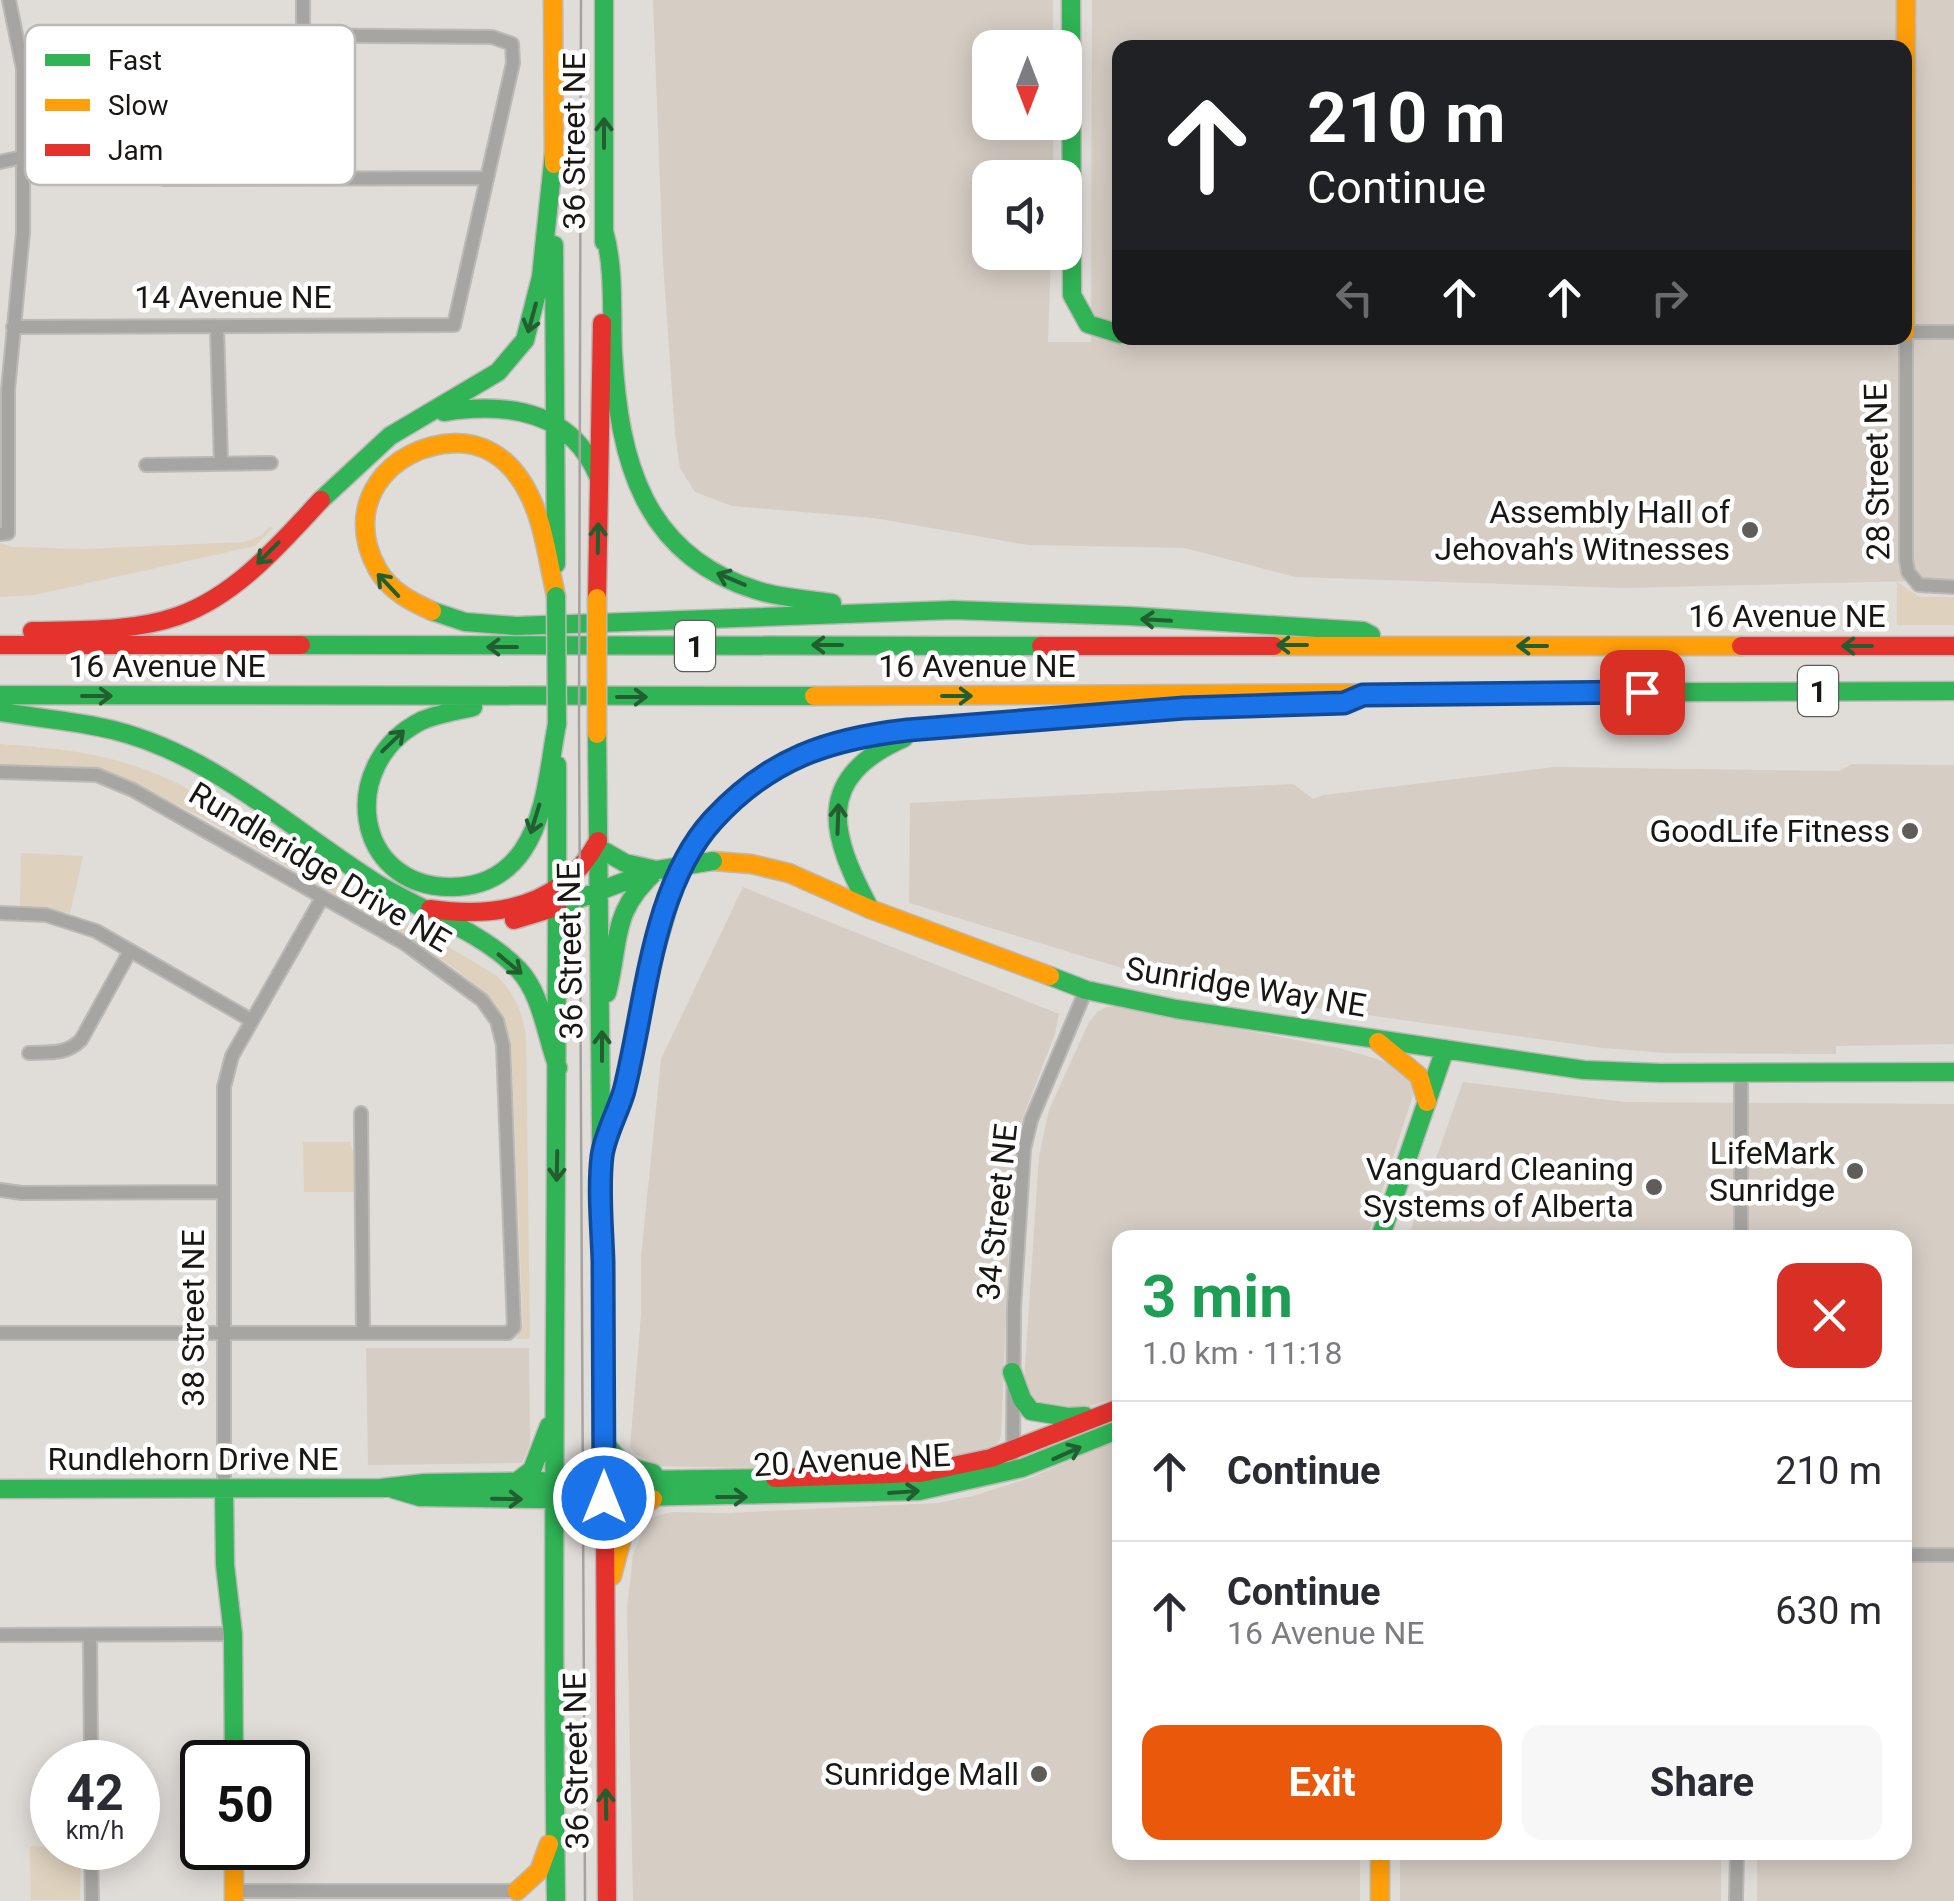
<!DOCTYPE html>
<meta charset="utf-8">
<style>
:root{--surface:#fff;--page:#f7f7f7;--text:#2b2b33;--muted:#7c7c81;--line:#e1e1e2;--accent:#ea580c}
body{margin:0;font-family:Roboto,sans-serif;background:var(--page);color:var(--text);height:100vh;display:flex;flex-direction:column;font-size:38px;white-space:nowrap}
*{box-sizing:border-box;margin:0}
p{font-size:32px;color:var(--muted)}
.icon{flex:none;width:55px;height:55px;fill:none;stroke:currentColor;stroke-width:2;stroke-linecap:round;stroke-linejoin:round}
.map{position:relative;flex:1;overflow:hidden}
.sheet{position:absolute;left:1112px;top:1230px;width:800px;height:630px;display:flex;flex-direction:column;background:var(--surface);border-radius:20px;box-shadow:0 5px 25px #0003}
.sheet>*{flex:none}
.banner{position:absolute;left:1112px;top:40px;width:800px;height:305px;border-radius:20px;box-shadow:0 5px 25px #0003;background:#202124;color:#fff;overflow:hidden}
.needle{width:65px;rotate:180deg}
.fabs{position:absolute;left:972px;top:30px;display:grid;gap:20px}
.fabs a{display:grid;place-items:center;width:110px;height:110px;border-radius:20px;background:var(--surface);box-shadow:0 5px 25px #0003;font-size:50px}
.speed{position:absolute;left:30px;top:1740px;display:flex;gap:20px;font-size:50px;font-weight:700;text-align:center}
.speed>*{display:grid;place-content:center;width:130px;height:130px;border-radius:50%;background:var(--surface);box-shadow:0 5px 25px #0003;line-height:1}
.speed small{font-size:25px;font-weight:400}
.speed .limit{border:5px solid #111;border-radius:15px;background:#fff;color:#111}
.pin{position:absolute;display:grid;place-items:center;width:85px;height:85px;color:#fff;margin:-42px;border-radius:20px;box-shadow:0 5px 15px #0006}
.me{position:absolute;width:110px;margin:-55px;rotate:0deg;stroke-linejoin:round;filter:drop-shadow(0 0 8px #0008)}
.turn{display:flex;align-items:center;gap:35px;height:210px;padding:0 30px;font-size:45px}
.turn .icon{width:130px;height:130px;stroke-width:2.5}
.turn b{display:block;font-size:70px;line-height:85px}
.lanes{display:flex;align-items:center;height:95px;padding:0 30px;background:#0003;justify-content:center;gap:50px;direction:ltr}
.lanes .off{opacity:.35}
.round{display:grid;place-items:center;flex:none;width:105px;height:105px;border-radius:20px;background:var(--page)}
.overview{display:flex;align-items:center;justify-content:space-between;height:170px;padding:0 30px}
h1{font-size:60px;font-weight:700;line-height:75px;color:#1e9e55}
.primary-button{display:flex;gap:20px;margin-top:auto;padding:20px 30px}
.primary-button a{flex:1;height:115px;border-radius:20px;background:var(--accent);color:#fff;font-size:40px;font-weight:700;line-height:115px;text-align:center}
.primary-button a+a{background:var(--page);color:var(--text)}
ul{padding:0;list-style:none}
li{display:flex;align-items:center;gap:30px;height:140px;padding:0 30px;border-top:2px solid var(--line)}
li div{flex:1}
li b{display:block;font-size:38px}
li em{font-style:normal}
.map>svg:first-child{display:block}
</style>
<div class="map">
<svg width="1954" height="1901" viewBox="0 0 1954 1901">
<rect width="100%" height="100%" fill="#e0dcd8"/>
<!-- built -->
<path fill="#d6cec5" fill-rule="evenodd" d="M653 0H1053V47L990 48V122L1053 123V177L990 178V252L1051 253 1048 342H1091L1092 0H1954V587L1912 581 1625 588 1295 577 1185 548 1028 545 874 518 732 506 695 492 680 468 675 434 663 263ZM1120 48H1905V338H1120Z
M1852 764 1954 765V1044L1836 1046V1054L1666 1053 1603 1048 1273 1002 1122 968 909 903 910 803 1293 784 1313 799 1324 795 1554 767 1839 771Z
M743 887 1059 1014 1055 1034 1018 1130 1010 1220 1001 1436 998 1443 985 1451 944 1463 903 1467 800 1469 659 1466 635 1454 630 1447 641 1315V1257L661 1059Z
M1107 1007H1120L1339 1048 1377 1059 1399 1068 1412 1085 1413 1095 1367 1237 1120 1238V1398L1066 1412 1034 1406 1024 1381 1039 1156 1049 1110 1089 1022 1097 1012Z
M1463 1082 1625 1102 1954 1104V1901H1757V1853L1905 1852V1238H1408Z
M366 1348H529L530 1444 522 1463 368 1465Z
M1120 1438V1852L1360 1853V1901H633L627 1608 633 1555 647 1519 672 1512 728 1513 937 1503 973 1496 1033 1477Z
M1400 1853H1721V1901H1400Z"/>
<!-- green -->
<path fill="#ded1be" d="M270 526 273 528 255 546 34 595 0 597V543L12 547 85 549 245 542 262 535Z
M1897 582 1920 597H1954V625H1897Z
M0 744C68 749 116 754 179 784L497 976C515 994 521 1010 526 1035L530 1339H516L523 1325 511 1042 504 1020 492 1000 457 970 402 933 206 819 101 768 0 766Z
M21 853 83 856 70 913 20 906Z
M303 1142H350L354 1155 355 1192H304Z
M30 1846 81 1848 80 1900H31Z"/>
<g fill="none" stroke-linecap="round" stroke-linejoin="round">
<defs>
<path id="street" d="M303 35V0
M0 162 23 157
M13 327 454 325 513 63 512 44 492 37 265 35 162 79 164 179 485 178
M217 328 221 463
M1954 332H1906V559L1908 572 1919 585 1954 587
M146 465 271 463
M0 534 8 533V390L23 232V69L9 0
M0 772 97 775 133 790 404 943 482 1000 497 1021 503 1045 514 1327 508 1333H0
M0 913 46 915 96 931 251 1020
M29 1053C49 1052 66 1055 81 1040L129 953
M1741 1073V1238
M361 1113 363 1333
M0 1190 22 1193 222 1192
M1013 1455 1014 1307 1024 1149 1031 1120 1086 990
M224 1490V1087L232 1056 322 898
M1905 1555H1954
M0 1635 233 1634
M90 1636 91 1762
M91 1848 92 1901
M234 1891H517
M1736 1901 1737 1852"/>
<path id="fast" d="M604 0V242
M1071 0 1072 295 1088 324 1120 334
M604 231C615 270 611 313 613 353 619 460 643 555 756 590 780 598 807 599 832 603
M554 245 556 564
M444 412C509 402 572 411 599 478
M321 500 390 436 498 372 525 340 541 277 554 153
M432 611 465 622 516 626 953 610 1129 616 1363 631 1371 635
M301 645 1041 646
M1441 693 1954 691
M0 695 814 696
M473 707C457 711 436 714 421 721 338 763 352 887 451 887 481 887 506 875 523 850 547 814 549 765 557 724
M0 712C37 718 77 721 113 730 214 755 290 829 376 883 420 910 483 932 519 970 542 995 546 1036 558 1068
M597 734 605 1516
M599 848 625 863 656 870
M557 907 647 873
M870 909C830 834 813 778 904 738
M1050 976 1086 990 1176 1009 1584 1070 1660 1073 1954 1072
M607 993C621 938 610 912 657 870
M602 1154 624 1091 650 968 676 879 703 833 746 789 771 770 804 753 865 735 1167 709
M1380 1238 1445 1049
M1012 1372 1022 1399 1031 1411 1068 1417 1085 1416
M604 1442 624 1466 653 1473
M519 1480 532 1470 549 1426
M0 1489 381 1488 425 1483 775 1478
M393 1489 420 1497 535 1499 919 1491 1022 1468 1120 1429
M224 1490 225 1565 233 1634 234 1762
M556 1901C551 1522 558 1144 557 765"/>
<path id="slow" d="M553 0 554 164
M1905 332 1906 0
M432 611C412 602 390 591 378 570 341 506 388 445 456 443 483 443 505 457 520 479 543 512 547 557 556 596
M1274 646H1741
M814 696 1441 693
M713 861 751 864 789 873 870 909 1050 976
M1378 1042 1419 1076 1427 1102
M612 1576 628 1515 653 1499
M234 1848V1901
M1380 1852V1901
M517 1891 539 1871 549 1844"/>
<path id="jam" d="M597 598 602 323
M32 631C80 630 132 632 178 616 237 595 280 544 321 500
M0 645H301
M1041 646H1274
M1741 646H1954
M430 909C499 919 563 906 598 841
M514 920 557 907
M775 1478 920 1473 991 1458 1120 1408
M605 1516 607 1901"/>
</defs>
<!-- street casing -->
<use href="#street" stroke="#bbb9b6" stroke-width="16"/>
<!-- fast casing -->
<use href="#fast" stroke="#bbb9b6" stroke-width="21"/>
<!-- slow casing -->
<use href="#slow" stroke="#bbb9b6" stroke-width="21"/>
<!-- jam casing -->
<use href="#jam" stroke="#bbb9b6" stroke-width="21"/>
<!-- street -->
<use href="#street" stroke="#a6a5a2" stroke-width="12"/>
<!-- fast -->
<use href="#fast" stroke="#30b455" stroke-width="18"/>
<!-- slow -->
<use href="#slow" stroke="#ff9f0a" stroke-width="18"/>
<!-- jam -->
<use href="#jam" stroke="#e5322d" stroke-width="18"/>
<!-- tram -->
<path stroke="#a5a3a1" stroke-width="2.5" d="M581 0 579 725 585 1901"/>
<defs>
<path id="fast-bridge" d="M556 596 557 724
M657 870 713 861"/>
<path id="slow-bridge" d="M597 598V734"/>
</defs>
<!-- fast-bridge casing -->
<use href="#fast-bridge" stroke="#bbb9b6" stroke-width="21" stroke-linecap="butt"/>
<!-- slow-bridge casing -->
<use href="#slow-bridge" stroke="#bbb9b6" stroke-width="21" stroke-linecap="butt"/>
<!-- fast-bridge -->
<use href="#fast-bridge" stroke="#30b455" stroke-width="18"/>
<!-- slow-bridge -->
<use href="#slow-bridge" stroke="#ff9f0a" stroke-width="18"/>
</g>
<!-- one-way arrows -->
<defs><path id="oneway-shaft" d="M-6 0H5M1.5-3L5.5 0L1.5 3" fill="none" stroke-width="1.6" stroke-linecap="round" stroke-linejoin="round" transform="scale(2.5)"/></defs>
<g stroke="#235e31">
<use href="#oneway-shaft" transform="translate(604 133) rotate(-90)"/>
<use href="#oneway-shaft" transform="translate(532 318) rotate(105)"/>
<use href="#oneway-shaft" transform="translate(598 538) rotate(-89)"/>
<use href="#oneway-shaft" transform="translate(268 553) rotate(135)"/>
<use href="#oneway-shaft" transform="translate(731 579) rotate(-157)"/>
<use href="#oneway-shaft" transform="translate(388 585) rotate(-133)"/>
<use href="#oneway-shaft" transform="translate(1156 620) rotate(-177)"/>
<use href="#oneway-shaft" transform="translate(827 645) rotate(180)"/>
<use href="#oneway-shaft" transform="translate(1292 645) rotate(-180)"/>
<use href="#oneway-shaft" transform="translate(1532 646) rotate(-180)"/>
<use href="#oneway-shaft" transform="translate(1857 646) rotate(-180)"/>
<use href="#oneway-shaft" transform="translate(502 647) rotate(180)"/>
<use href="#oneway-shaft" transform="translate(97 696)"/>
<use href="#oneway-shaft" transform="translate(957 696)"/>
<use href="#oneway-shaft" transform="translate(632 697)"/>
<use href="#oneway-shaft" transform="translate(393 741) rotate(-44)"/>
<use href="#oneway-shaft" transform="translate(535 819) rotate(107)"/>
<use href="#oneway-shaft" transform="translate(838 819) rotate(-88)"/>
<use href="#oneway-shaft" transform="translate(510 964) rotate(40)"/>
<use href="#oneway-shaft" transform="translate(602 1046) rotate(-90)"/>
<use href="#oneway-shaft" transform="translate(557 1166) rotate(91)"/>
<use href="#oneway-shaft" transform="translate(1067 1453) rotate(-24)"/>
<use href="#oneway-shaft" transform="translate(904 1492) rotate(-4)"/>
<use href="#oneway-shaft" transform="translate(732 1497)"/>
<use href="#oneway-shaft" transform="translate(507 1499) rotate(1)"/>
<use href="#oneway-shaft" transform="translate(606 1804) rotate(-91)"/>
</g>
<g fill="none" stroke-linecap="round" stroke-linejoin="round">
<defs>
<path id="route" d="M604 1498C604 1419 603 1341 603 1262 602 1228 598 1190 602 1156 605 1134 618 1112 624 1091 646 1005 651 888 713 820 769 759 828 739 908 730L1184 708 1344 703 1363 695 1642 692"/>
</defs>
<!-- route casing -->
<use href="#route" stroke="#114b97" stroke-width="25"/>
<!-- route -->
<use href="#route" stroke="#1a73e8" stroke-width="18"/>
</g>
<!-- markers -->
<g fill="#5f5c59" stroke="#fff" stroke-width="4">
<circle cx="1750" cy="530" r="10"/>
<circle cx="1910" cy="831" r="10"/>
<circle cx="1855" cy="1171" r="10"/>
<circle cx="1654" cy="1187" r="10"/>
<circle cx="1039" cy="1774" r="10"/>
</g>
<g text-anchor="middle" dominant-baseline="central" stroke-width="9" stroke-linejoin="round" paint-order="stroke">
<!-- shield labels -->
<g fill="#fff" stroke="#5e5d5a" stroke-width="2.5">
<rect x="675" y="621" width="40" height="50" rx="8"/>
<rect x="1798" y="666" width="40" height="50" rx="8"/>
</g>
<g font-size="30" font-weight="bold" fill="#191714">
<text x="695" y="646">1</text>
<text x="1818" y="691">1</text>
</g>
<!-- street labels -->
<g font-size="32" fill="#191714" stroke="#fff">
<text transform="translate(574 141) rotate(-90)">36 Street NE</text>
<text x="233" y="297">14 Avenue NE</text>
<text transform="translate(1877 472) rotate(-91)">28 Street NE</text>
<text x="1787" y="616">16 Avenue NE</text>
<text x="167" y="666">16 Avenue NE</text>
<text x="977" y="666">16 Avenue NE</text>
<text transform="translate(320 867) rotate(31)">Rundleridge Drive NE</text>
<text transform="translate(570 951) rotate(-91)">36 Street NE</text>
<text transform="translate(1246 987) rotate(9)">Sunridge Way NE</text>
<text transform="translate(997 1212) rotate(-84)">34 Street NE</text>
<text transform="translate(193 1318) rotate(-90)">38 Street NE</text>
<text x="193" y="1459">Rundlehorn Drive NE</text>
<text transform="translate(852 1460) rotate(-3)">20 Avenue NE</text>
<text transform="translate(576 1761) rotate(-91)">36 Street NE</text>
</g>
<!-- poi labels -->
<g font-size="32" fill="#191714" stroke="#fff" text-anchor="end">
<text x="1730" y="512">Assembly Hall of<tspan x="1730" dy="37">Jehovah's Witnesses</tspan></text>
<text x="1890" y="831">GoodLife Fitness</text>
<text x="1835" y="1153">LifeMark<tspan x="1835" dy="37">Sunridge</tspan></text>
<text x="1634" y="1169">Vanguard Cleaning<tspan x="1634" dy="37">Systems of Alberta</tspan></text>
<text x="1019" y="1774">Sunridge Mall</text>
</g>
</g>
<!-- legend -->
<rect x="25" y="25" width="330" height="160" rx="15" fill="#fff" stroke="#bab9b8" stroke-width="2.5"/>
<rect x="45" y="54" width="45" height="12" fill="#30b455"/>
<rect x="45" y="99" width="45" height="12" fill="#ff9f0a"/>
<rect x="45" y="144" width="45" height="12" fill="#e5322d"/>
<g font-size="28" fill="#191714">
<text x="108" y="70">Fast</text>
<text x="108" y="115">Slow</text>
<text x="108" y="160">Jam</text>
</g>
</svg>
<div class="fabs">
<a><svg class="needle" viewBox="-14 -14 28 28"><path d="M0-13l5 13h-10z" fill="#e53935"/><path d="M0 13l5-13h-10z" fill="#7c7c81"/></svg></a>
<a><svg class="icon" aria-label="sound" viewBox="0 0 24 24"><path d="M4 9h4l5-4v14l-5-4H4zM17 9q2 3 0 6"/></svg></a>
</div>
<div class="speed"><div>42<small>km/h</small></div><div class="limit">50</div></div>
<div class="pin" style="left:1642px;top:692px;background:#d93025"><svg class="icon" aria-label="arrive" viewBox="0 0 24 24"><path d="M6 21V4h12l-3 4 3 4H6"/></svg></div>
<svg class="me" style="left:604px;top:1498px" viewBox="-20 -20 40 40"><circle r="17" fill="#1a73e8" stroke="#fff" stroke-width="3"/><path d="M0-11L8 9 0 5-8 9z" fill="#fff"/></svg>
<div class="banner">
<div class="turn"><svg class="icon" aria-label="ahead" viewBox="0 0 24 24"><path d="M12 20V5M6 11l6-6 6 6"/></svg><div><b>210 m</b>Continue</div></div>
<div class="lanes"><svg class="icon off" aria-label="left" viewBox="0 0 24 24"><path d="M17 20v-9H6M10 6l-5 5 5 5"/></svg><svg class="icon" aria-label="ahead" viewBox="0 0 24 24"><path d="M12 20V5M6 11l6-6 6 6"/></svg><svg class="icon" aria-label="ahead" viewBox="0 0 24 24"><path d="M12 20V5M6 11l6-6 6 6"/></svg><svg class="icon off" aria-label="right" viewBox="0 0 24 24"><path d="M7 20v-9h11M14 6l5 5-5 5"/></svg></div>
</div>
<section class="sheet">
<div class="overview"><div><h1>3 min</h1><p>1.0 km · 11:18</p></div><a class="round" style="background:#d93025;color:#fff"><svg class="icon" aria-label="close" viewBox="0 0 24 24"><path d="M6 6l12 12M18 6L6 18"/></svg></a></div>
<ul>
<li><svg class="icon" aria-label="ahead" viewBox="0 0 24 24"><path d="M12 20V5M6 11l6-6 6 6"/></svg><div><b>Continue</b></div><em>210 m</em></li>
<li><svg class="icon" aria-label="ahead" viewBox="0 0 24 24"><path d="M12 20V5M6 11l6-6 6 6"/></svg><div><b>Continue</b><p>16 Avenue NE</p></div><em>630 m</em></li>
</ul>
<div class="primary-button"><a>Exit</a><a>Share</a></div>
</section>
</div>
